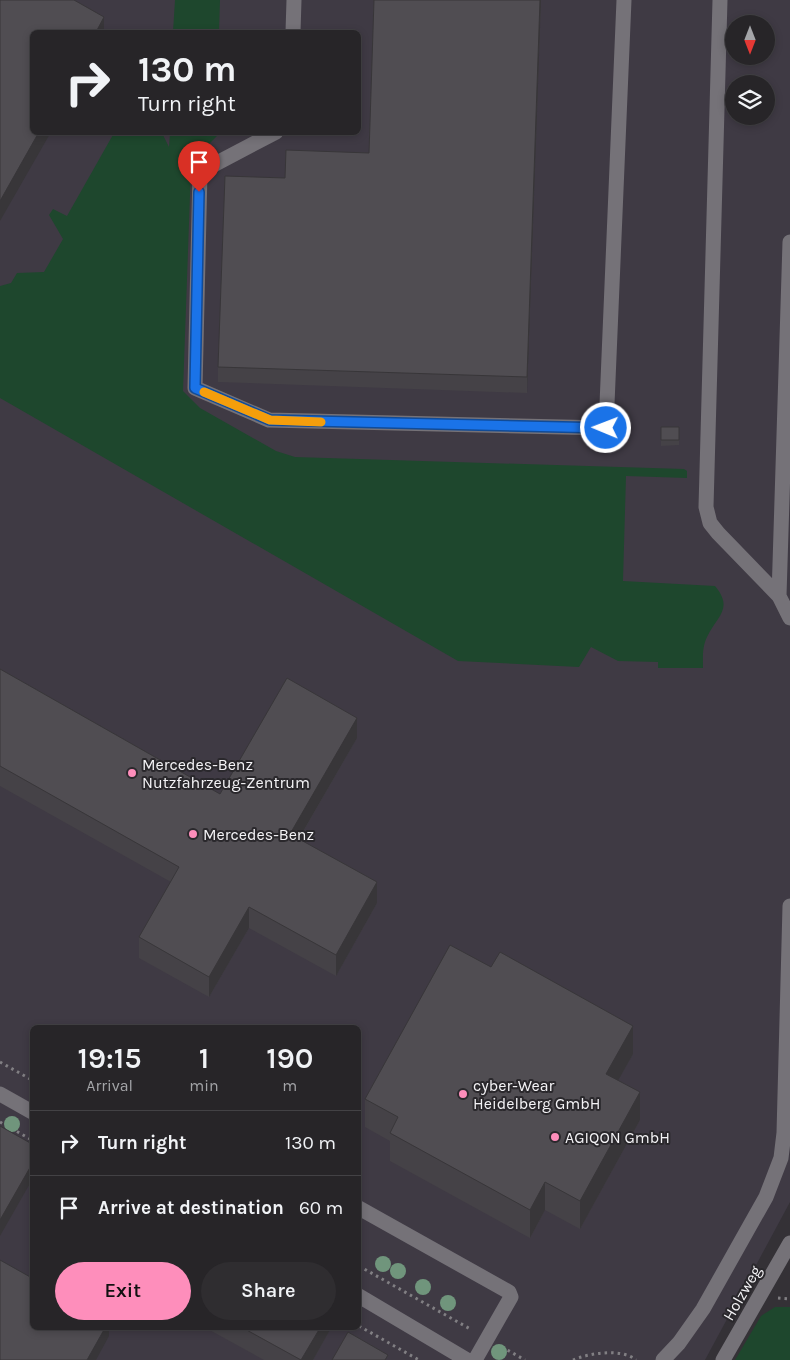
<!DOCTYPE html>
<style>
:root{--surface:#272528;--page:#2f2d30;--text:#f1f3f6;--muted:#a4a5a8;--line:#434245;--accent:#fe8ebb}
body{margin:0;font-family:Karla,sans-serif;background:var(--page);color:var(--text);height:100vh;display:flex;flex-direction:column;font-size:19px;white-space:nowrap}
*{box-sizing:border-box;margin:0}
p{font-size:16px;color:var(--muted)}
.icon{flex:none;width:28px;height:28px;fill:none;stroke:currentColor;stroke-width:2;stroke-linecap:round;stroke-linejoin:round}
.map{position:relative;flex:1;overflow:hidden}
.panel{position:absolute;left:30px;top:1025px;width:331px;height:305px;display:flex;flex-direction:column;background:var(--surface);border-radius:8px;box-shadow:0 2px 8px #0003,0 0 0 1px var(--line)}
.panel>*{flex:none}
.hud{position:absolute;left:30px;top:30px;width:331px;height:105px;border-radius:8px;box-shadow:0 2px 8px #0003,0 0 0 1px var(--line);background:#272528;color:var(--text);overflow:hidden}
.needle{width:32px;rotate:180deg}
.fabs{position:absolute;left:725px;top:15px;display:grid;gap:10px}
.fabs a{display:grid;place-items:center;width:50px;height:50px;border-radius:50%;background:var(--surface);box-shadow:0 2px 8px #0003,0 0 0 1px var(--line);font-size:25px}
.pin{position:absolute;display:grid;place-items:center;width:42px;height:42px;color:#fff;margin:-51px -21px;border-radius:50% 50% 50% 0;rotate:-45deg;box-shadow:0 0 5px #0007}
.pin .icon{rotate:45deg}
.me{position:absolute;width:55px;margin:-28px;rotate:271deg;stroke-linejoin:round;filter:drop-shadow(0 0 4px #0008)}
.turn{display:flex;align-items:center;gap:18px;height:105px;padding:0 25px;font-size:22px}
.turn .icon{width:65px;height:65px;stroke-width:2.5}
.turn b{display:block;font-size:35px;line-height:42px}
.eta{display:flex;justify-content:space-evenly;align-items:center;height:85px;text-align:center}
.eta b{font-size:30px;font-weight:600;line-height:35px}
.primary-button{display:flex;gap:10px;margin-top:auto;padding:10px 25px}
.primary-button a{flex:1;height:58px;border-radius:30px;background:var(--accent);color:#111;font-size:20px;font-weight:600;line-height:58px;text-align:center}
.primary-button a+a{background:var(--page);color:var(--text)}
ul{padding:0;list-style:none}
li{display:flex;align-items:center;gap:15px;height:65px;padding:0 25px;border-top:1px solid var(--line)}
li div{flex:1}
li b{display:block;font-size:19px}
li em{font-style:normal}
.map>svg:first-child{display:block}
</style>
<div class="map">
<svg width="790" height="1360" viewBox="0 0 790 1360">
<rect width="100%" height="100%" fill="#343136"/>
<!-- built -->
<path fill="#3f3a44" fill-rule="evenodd" d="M0 0H790V1202L705 1360H0ZM734 24H766V56H734ZM32 32H359V132H32ZM734 84H766V116H734ZM32 1028H359V1328H32Z"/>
<!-- green -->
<path fill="#1e472d" d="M175 0H220L219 32H173Z
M114 133H162L169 147 170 133H220L198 155 191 167 183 391 200 408 276 451 295 457 684 469 687 471V478L626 476 623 581 715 586C734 609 717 616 707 637 702 647 703 658 703 668H658V662L618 661 591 647 579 667 458 661 0 398V286L11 283 17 273 44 272 63 239 49 215 53 209 67 216Z
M775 1307H790V1360H735L761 1316Z"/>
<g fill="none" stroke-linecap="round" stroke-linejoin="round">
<!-- path -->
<path stroke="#817f83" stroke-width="3" stroke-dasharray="2.5 4" stroke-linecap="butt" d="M0 1062 32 1080
M0 1122 32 1140
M359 1266 472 1330
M778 1298 790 1299
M359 1326 419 1360
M502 1347 525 1360
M573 1360C589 1353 622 1348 636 1360"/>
<!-- minor -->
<path stroke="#757278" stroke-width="15" d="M720 0 706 507 710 523 718 533 779 596 790 618
M293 32 294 0
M276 132 200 172 195 388 269 420 606 428 624 0
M779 596 790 242
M0 1094 32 1112
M359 1208 509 1292 511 1297 475 1360
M359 1296 467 1360
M663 1360 679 1343 703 1309 766 1197 781 1158 784 1133 790 906
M723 1360 790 1243"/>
</g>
<!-- trees -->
<g fill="#70957c">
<circle cx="12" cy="1124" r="8"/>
<circle cx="383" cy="1264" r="8"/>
<circle cx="398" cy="1271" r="8"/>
<circle cx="423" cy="1287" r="8"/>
<circle cx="448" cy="1303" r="8"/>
<circle cx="499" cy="1352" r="8"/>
</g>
<!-- wall -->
<path fill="#454247" d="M374 0H541L527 393 218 382V367L285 178 369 153Z
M661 427H679V445L661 446Z
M0 669 220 794 357 738 299 839 377 903 336 976 249 928 209 997 139 958V937L171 882 0 786Z
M633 1054 618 1080 640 1120 580 1229 545 1210 530 1238 390 1161V1141L365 1127V1099Z
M206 1328H331L313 1360H264Z"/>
<!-- shaded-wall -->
<path fill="#383639" d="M540 0H541L527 393V377Z
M104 17V32H96Z
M39 132H51L0 221V201Z
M357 718V738L290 854V834Z
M377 882V903L336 976V955Z
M249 907V928L209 997V977Z
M633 1026V1054L606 1102V1074Z
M640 1092V1120L580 1229V1201Z
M32 1164V1180L0 1236V1220Z
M545 1182V1210L530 1238V1210Z
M105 1328H109V1336L96 1360H87Z
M320 1328H331L313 1360H301Z"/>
<!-- building -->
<path fill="#504d52" stroke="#383639" d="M0 0H74L104 17 96 32H32V132H39L0 201Z
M374 0H540L527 377 218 367 225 176 285 178 286 150 369 153Z
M661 427H679V440H661Z
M0 669 220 794 287 678 357 718 290 834 377 882 336 955 249 907 209 977 139 937 179 867 0 766Z
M450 945 491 967 500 952 633 1026 606 1074 640 1092 580 1201 545 1182 530 1210 390 1133 398 1117 365 1099Z
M0 1126 32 1144V1164L0 1220Z
M0 1260 32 1278V1328H105L87 1360H0Z
M243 1328H320L301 1360Z
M348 1332 388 1355 385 1360H332Z"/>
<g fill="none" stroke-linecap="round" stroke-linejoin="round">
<defs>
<path id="route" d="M199 192 195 388 270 420 606 428"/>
</defs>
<!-- route casing -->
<use href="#route" stroke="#114b97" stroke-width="12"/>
<!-- route -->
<use href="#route" stroke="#1a73e8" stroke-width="9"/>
<!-- slow -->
<path stroke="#f59e0b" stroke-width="9" d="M204 392 270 420 321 422"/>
</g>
<!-- markers -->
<g fill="#fe8ebb" stroke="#2a282c" stroke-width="2">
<circle cx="132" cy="773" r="5"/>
<circle cx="193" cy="834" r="5"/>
<circle cx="463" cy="1094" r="5"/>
<circle cx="555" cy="1137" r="5"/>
</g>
<g text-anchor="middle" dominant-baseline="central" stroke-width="4" stroke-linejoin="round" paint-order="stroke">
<!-- poi labels -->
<g font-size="16" fill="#f4f3f6" stroke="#2a282c" text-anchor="start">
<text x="142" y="764">Mercedes-Benz<tspan x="142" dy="18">Nutzfahrzeug-Zentrum</tspan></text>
<text x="203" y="834">Mercedes-Benz</text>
<text x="473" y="1085">cyber-Wear<tspan x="473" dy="18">Heidelberg GmbH</tspan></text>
<text x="565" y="1137">AGIQON GmbH</text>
</g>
<!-- street labels -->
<g font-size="16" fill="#f4f3f6" stroke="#2a282c">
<text transform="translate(742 1293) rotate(-60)">Holzweg</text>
</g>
</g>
</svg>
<div class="fabs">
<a><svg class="needle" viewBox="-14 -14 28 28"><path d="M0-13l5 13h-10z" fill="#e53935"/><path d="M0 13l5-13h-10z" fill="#a4a5a8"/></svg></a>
<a><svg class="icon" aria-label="layers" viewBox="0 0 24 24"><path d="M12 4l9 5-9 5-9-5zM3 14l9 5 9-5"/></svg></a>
</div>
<div class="pin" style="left:199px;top:192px;background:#d93025"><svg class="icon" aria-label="arrive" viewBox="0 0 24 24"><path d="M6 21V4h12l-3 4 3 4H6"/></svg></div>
<svg class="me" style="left:606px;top:428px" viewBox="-20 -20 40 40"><circle r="17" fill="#1a73e8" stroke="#fff" stroke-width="3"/><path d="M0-11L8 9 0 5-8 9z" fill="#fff"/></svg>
<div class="hud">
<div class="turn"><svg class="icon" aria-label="right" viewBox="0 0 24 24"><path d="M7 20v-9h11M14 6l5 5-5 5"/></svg><div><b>130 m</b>Turn right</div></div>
</div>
<section class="panel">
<div class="eta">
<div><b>19:15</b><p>Arrival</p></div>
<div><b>1</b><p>min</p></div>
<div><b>190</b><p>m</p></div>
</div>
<ul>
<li><svg class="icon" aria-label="right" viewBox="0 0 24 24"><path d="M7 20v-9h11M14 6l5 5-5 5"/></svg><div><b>Turn right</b></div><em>130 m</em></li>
<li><svg class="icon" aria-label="arrive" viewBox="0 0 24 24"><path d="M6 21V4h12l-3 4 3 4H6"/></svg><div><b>Arrive at destination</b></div><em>60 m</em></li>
</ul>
<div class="primary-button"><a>Exit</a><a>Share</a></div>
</section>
</div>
